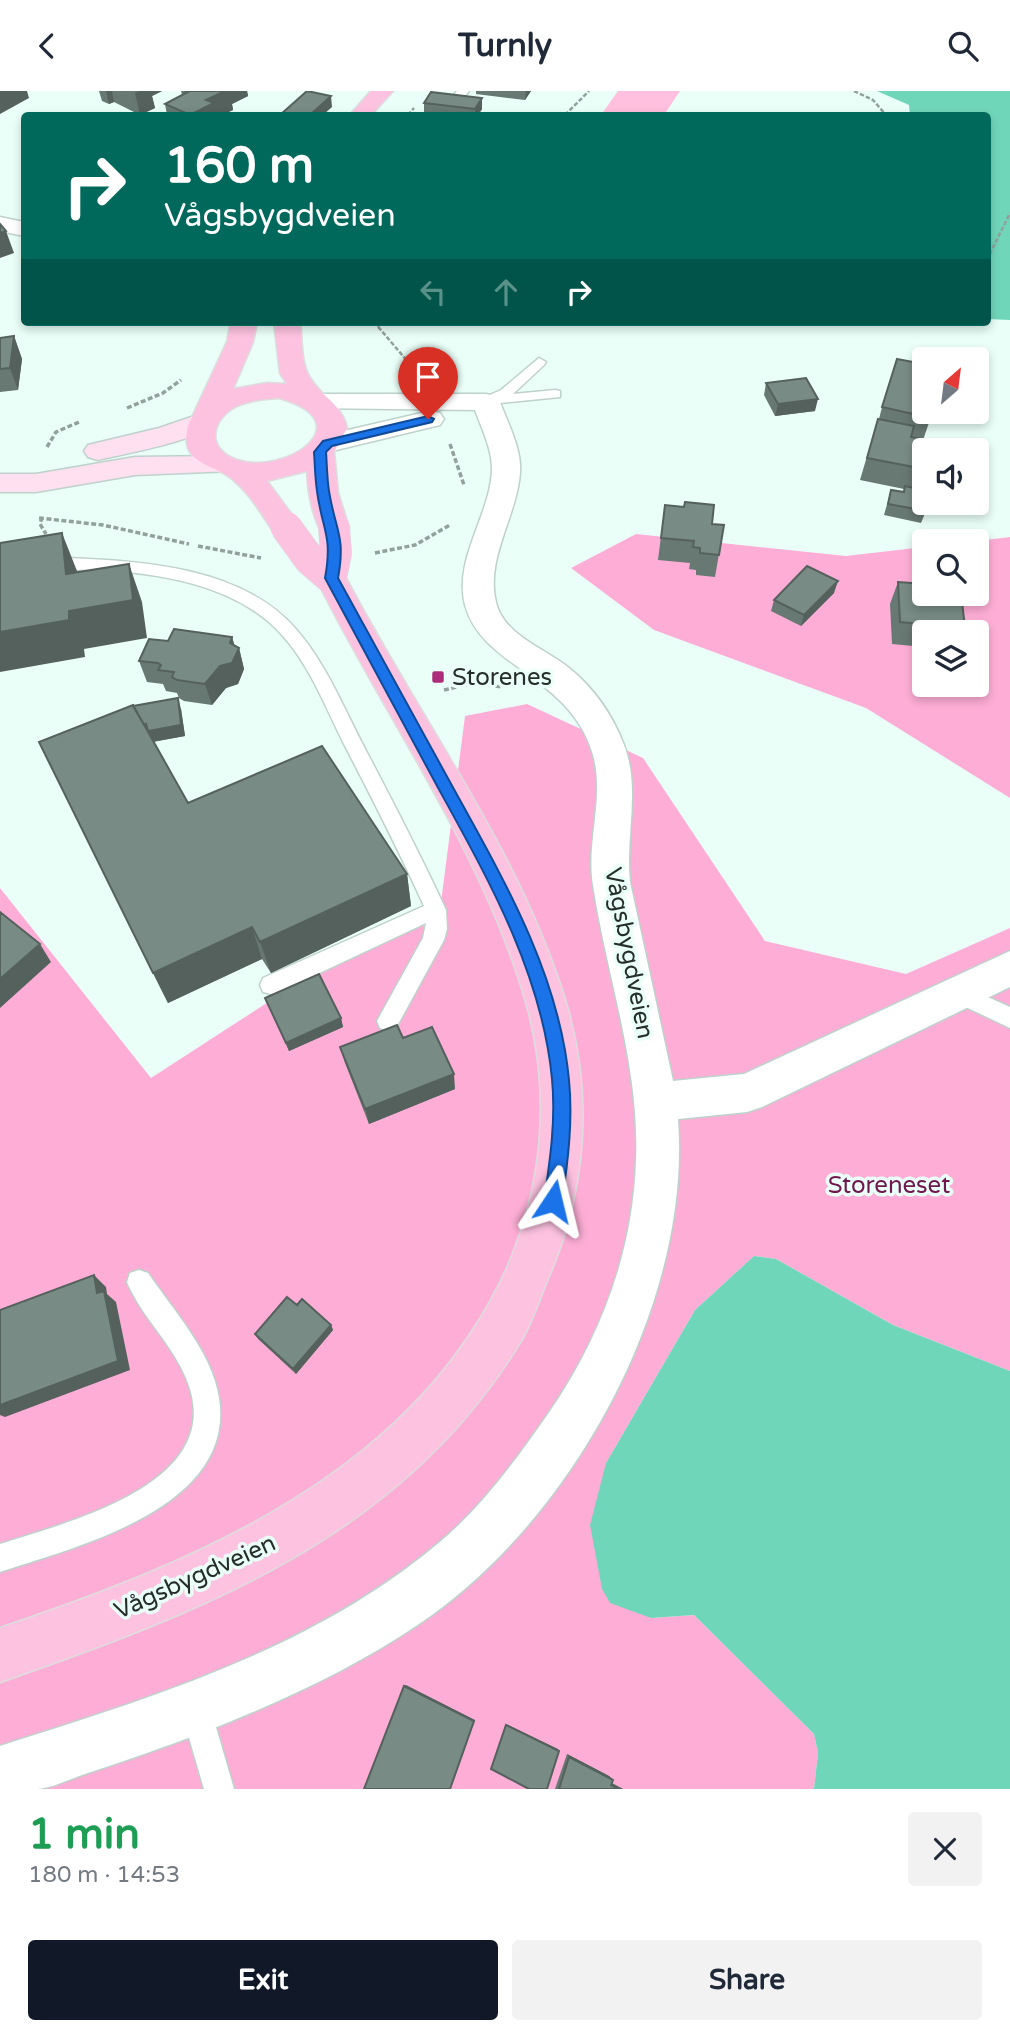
<!DOCTYPE html>
<meta charset="utf-8">
<style>
:root{--surface:#fff;--page:#f2f2f3;--text:#1f2937;--muted:#747a83;--accent:#111827}
body{margin:0;font-family:"Varela Round",sans-serif;background:var(--page);color:var(--text);height:100vh;display:flex;flex-direction:column;font-size:26px;white-space:nowrap}
*{box-sizing:border-box;margin:0}
p{font-size:23px;color:var(--muted)}
.icon{flex:none;width:38px;height:38px;fill:none;stroke:currentColor;stroke-width:2;stroke-linecap:round;stroke-linejoin:round}
.map{position:relative;height:1698px;overflow:hidden}
.details{display:flex;flex-direction:column;background:var(--surface);flex:1}
.details>*{flex:none}
.banner{position:absolute;left:21px;top:21px;width:970px;height:214px;border-radius:7px;box-shadow:0 4px 10px #0003;background:#00695c;color:#fff;overflow:hidden}
.needle{width:46px;rotate:28deg}
.buttons{position:absolute;left:912px;top:256px;display:grid;gap:14px}
.buttons a{display:grid;place-items:center;width:77px;height:77px;border-radius:7px;background:var(--surface);box-shadow:0 4px 10px #0003;font-size:35px}
.pin{position:absolute;display:grid;place-items:center;width:60px;height:60px;color:#fff;margin:-72px -30px;border-radius:50% 50% 50% 0;rotate:-45deg;box-shadow:0 0 7px #0007}
.pin .icon{rotate:45deg}
.me{position:absolute;width:77px;margin:-38px;rotate:10deg;stroke-linejoin:round;filter:drop-shadow(0 0 5px #0008)}
.turn{display:flex;align-items:center;gap:24px;height:147px;padding:0 28px;font-size:32px}
.turn .icon{width:91px;height:91px;stroke-width:2.5}
.turn b{display:block;font-size:49px;line-height:60px}
.lanes{display:flex;align-items:center;height:66px;padding:0 28px;background:#0003;justify-content:center;gap:35px;direction:ltr}
.lanes .off{opacity:.35}
.round{display:grid;place-items:center;flex:none;width:74px;height:74px;border-radius:7px;background:var(--page)}
.head{display:flex;align-items:center;justify-content:space-between;height:119px;padding:0 28px}
h1{font-size:42px;font-weight:800;line-height:52px;color:#1e9e55}
.primary-button{display:flex;gap:14px;margin-top:auto;padding:14px 28px}
.primary-button a{flex:1;height:80px;border-radius:7px;background:var(--accent);color:#fff;font-size:28px;font-weight:800;line-height:80px;text-align:center}
.primary-button a+a{background:var(--page);color:var(--text)}
header{display:flex;justify-content:space-between;align-items:center;height:91px;padding:0 28px;background:var(--surface);font-size:32px;font-weight:800}
.map>svg:first-child{display:block}
</style>
<header><svg class="icon" aria-label="back" viewBox="0 0 24 24"><path d="M15 5l-7 7 7 7"/></svg>Turnly<svg class="icon" aria-label="search" viewBox="0 0 24 24"><circle cx="10" cy="10" r="6"/><path d="M15 15l6 6"/></svg></header>
<div class="map">
<svg width="1010" height="1698" viewBox="0 0 1010 1698">
<rect width="100%" height="100%" fill="#eafff8"/>
<!-- green -->
<path fill="#ffbfde" d="M618 0H680L664 24H601Z"/>
<!-- forest -->
<path fill="#feaed6" fill-rule="evenodd" d="M636 443 846 465 924 456V502H976L977 450 1010 446V707L866 617 654 539 571 477ZM924 541H976V593H924Z
M527 613 643 667 765 850 906 883 1010 837V1280L893 1234 776 1168 754 1165 695 1219 606 1372 651 1527 694 1524 814 1643 818 1662 814 1698H0V797L151 987 356 854 440 819 465 625Z"/>
<!-- water -->
<path fill="#70d6b9" d="M877 0H1010V229L987 228V24H910L909 14Z
M754 1165 776 1168 893 1234 1010 1280V1698H814L818 1662 814 1643 694 1524 651 1527 610 1512 602 1498 590 1434 606 1372 695 1219Z"/>
<g fill="none" stroke-linecap="round" stroke-linejoin="round">
<defs>
<path id="lane" d="M457 0H469L449 24H438Z
M539 267 546 271 544 274 513 303 555 299 560 300V306L481 314V308L501 299Z
M67 467C143 470 241 476 295 537 325 571 342 613 362 652 391 707 420 763 446 819L447 838 444 849 396 937 388 940 380 937 377 930 423 847 426 832 279 901 271 903 263 901 260 894 263 887 424 815C399 760 372 707 344 653 323 611 306 564 270 532 204 474 82 475 0 482V470Z
M961 894 1010 916V937L953 910 950 903 953 896Z
M139 1179 148 1182C173 1219 212 1261 219 1307 236 1417 78 1455 0 1481V1453C68 1431 226 1393 188 1292 174 1254 142 1227 127 1191L130 1182Z
M196 1604 207 1608 211 1619 234 1698H204L181 1619 185 1608Z"/>
<path id="street" d="M0 126 24 131V145L0 140Z
M318 303H486L496 305 500 311C508 333 522 358 520 382 517 425 485 468 496 511 503 544 546 558 569 577 594 597 613 625 624 654 641 698 625 745 630 791L673 990 744 983 1010 860V896L762 1016 747 1021 678 1028C692 1213 571 1431 419 1533 351 1579 278 1612 202 1642 162 1657 122 1671 82 1684 68 1689 52 1697 37 1698 25 1698 12 1698 0 1698V1655C159 1604 320 1556 448 1444 487 1409 518 1366 548 1323 600 1248 633 1162 636 1070 640 976 607 886 593 794 586 750 605 707 593 664 571 585 481 576 465 514 453 468 491 423 492 378 492 358 482 338 475 319L308 317 304 311 308 305Z
M430 320 440 322 444 328 440 334 328 361 318 358 314 352 318 346Z"/>
<path id="secondary" d="M203 322 213 324 217 330C204 349 123 363 98 369L88 366 84 360 88 354 159 337Z
M222 365 232 368 236 374 232 380 135 384 36 401H0V383H36L135 366Z"/>
<path id="primary" d="M371 0H393L371 24H350Z
M231 231H257L253 251 233 298 267 292 287 293 280 282 274 231H300C302 247 301 272 309 285 322 308 340 310 347 337L334 361 338 402 349 437 345 444 334 447 323 444C312 425 308 401 307 380L267 390 301 436 297 443 286 446 275 443C262 424 250 402 231 387 211 372 179 373 188 335L227 251ZM279 307C364 331 287 385 237 369 205 358 211 328 237 315 250 309 265 308 279 307Z
M331 476 342 480 346 487C420 629 523 764 568 919 593 1009 585 1100 549 1185 539 1208 532 1233 519 1253 400 1446 204 1520 0 1591V1537C200 1470 415 1381 507 1177 543 1095 551 1005 528 918 486 764 386 629 316 487L320 480Z"/>
</defs>
<!-- lane casing -->
<use href="#lane" stroke="#bed2cb" stroke-width="3"/>
<!-- street casing -->
<use href="#street" stroke="#bed2cb" stroke-width="3"/>
<!-- secondary casing -->
<use href="#secondary" stroke="#bed2cb" stroke-width="3"/>
<!-- primary casing -->
<use href="#primary" stroke="#dcdedd" stroke-width="3"/>
<!-- path-far1 -->
<path stroke="#92a19c" stroke-width="2.5" stroke-dasharray="4.5 2" stroke-linecap="butt" d="M854 0 873 9 886 24
M408 24 414 17
M565 24 589 0
M987 169 1010 122
M374 231 415 279
M377 235 390 231"/>
<!-- path -->
<path stroke="#92a19c" stroke-width="3.5" stroke-dasharray="5 2.5" stroke-linecap="butt" d="M127 317 163 302 181 289
M450 353 464 394
M47 356 56 341 79 331
M42 426 40 433 46 443
M39 427 103 434 189 453
M198 455 261 467
M375 462 415 454 450 434
M444 599 473 592 503 596"/>
<!-- lane -->
<use href="#lane" fill="#fff" fill-rule="evenodd"/>
<!-- street -->
<use href="#street" fill="#fff" fill-rule="evenodd"/>
<!-- secondary -->
<use href="#secondary" fill="#fee0f0" fill-rule="evenodd"/>
<!-- primary -->
<use href="#primary" fill="#fdc2e0" fill-rule="evenodd"/>
<defs>
<path id="primary-bridge" d="M286 436 310 469 331 487
M331 487 336 462 334 437"/>
</defs>
<!-- primary-bridge casing -->
<use href="#primary-bridge" stroke="#dcdedd" stroke-width="32" stroke-linecap="butt"/>
<!-- primary-bridge -->
<use href="#primary-bridge" stroke="#fdc2e0" stroke-width="31"/>
</g>
<!-- wall -->
<path fill="#687872" d="M99 0H162L152 5 155 17 140 24 114 11 109 13 102 10Z
M181 0H247L248 5 232 13 233 19 222 24H167L165 13 182 4Z
M476 0H531L525 9 476 3Z
M424 12 482 18 478 24H437L424 23Z
M107 231H150L149 235Z
M14 245 22 268 18 299 0 301V247Z
M976 278 985 294 976 316Z
M766 292 815 320 775 325 764 304Z
M882 316 933 320 923 349 924 402 917 401V404L926 420 921 432 884 424 891 399 903 401 904 398 860 389 878 328H879Z
M665 414 712 433 724 434 715 486 696 484V479L689 478 690 472 658 469Z
M898 491 965 537 964 541H924V556L892 553 890 513Z
M834 502 801 535 771 520 774 509Z
M232 546 234 554 239 557 244 578 238 593 226 597 212 614 184 610 179 607 177 602 166 600 163 593 147 591 139 570 168 550Z
M133 615 181 618 185 645 153 651 188 712 407 783 411 815 271 882 262 868 168 912 153 882Z
M265 907 341 927 343 936 289 960Z
M403 947 455 998 369 1033 345 972 340 956Z
M297 1214 331 1234 333 1239 296 1283 258 1248 255 1243Z
M567 1663 609 1685 613 1689 612 1692 623 1698H555Z"/>
<!-- shaded-wall -->
<path fill="#55615d" d="M0 0H27L29 7 0 23Z
M106 0H112L114 11 109 13Z
M139 0H162L152 5 155 17 140 24 135 2Z
M223 0H247L248 5 232 13 233 19 222 24H191L206 9Z
M526 0H531L525 9Z
M331 5 332 16 323 24H310Z
M482 7V18L478 24H475V18Z
M6 140 14 162 0 167V142Z
M14 245 22 268 18 299 10 277Z
M818 308 815 320 775 325 778 313Z
M62 442 77 480 81 518 129 473 142 511 147 547 84 558 85 566 0 581V541L66 483Z
M838 490 834 502 801 535 804 524Z
M232 546 237 562 239 557 244 578 238 593 226 597 212 614 205 593Z
M178 607 181 618 185 645 151 651 131 636Z
M407 783 411 815 271 882 260 851Z
M252 836 262 868 168 912 153 882Z
M40 853 51 871 0 917V888Z
M341 927 343 936 289 960 286 952Z
M454 983 455 998 369 1033 365 1018Z
M94 1184 106 1196 107 1203 116 1211 130 1279 5 1326 0 1324V1314L97 1202Z
M331 1234 333 1239 296 1283 293 1278Z
M406 1594 475 1629 450 1698 404 1595Z
M506 1633 558 1658 559 1660 506 1634Z
M567 1663 609 1685 613 1689 569 1666Z
M607 1690 623 1698H618L611 1694Z"/>
<!-- building -->
<path fill="#798b85" stroke="#55615d" stroke-width="2" d="M185 0H225L206 9 214 12 190 24 165 13 188 1Z
M307 0 331 5 310 24H280Z
M431 1 482 7 475 18 424 12Z
M0 133 6 140 0 142Z
M14 245 10 277 0 278V247Z
M946 264 962 268H946Z
M897 268 924 273V320H933L931 327 882 316Z
M976 278 985 294 976 293Z
M806 287 818 308 778 313 766 292Z
M878 328 914 335 911 346 953 354 952 359H924V378L867 367Z
M905 395 918 398 917 404 924 405V411H927L926 420 888 413 891 399 904 401Z
M685 411 714 414 712 433 724 434 719 464 700 462V457L693 456 694 450 661 447 665 414 684 416Z
M62 442 66 483 129 473 133 509 69 520V529L0 541V452Z
M807 475 838 490 804 524 774 509Z
M898 491 924 493V502H961L965 537 900 531Z
M174 538 232 546 230 552 239 557 232 572 220 575 205 593 177 589 172 586 174 581 158 579 161 574 158 572 139 570 149 548 168 550Z
M178 607 181 634 148 640 146 633 144 634 133 615Z
M133 614 188 712 322 655 407 783 260 851 252 836 153 882 39 651Z
M0 821 40 853 0 888Z
M319 883 341 927 286 952 265 907Z
M397 934 403 947 432 936 454 983 365 1018 340 956Z
M94 1184 97 1202 104 1200 118 1270 0 1314V1219Z
M287 1206 297 1214 302 1208 331 1234 293 1278 255 1243Z
M404 1595 474 1630 450 1698H364Z
M506 1634 559 1660 547 1698H529L491 1678Z
M569 1666 613 1689 611 1694 618 1698H559Z"/>
<!-- route -->
<path fill="#1a73e8" stroke="#114b97" stroke-width="2" d="M428 325 434 328 432 331 332 355 326 361C327 374 327 388 329 400 335 439 346 444 338 487 375 555 413 623 450 691 501 784 559 881 569 989 573 1030 568 1070 562 1110L559 1116 553 1119 546 1116 544 1110C550 1070 556 1029 552 988 542 881 487 786 436 693 399 625 362 556 325 487 333 444 322 439 317 400 315 387 315 374 314 361L323 350Z"/>
<!-- markers -->
<rect fill="#ad2d7a" stroke="#eafff8" stroke-width="2.5" x="431" y="579" width="14" height="14" rx="3.5"/>
<g text-anchor="middle" dominant-baseline="central" stroke-width="7" stroke-linejoin="round" paint-order="stroke">
<!-- poi labels -->
<g font-size="24" fill="#262e2b" stroke="#eafff8" text-anchor="start">
<text x="452" y="586">Storenes</text>
</g>
<!-- street labels -->
<g font-size="24" fill="#262e2b" stroke="#eafff8">
<text transform="translate(629 862) rotate(79)">Vågsbygdveien</text>
<text transform="translate(195 1486) rotate(-24)">Vågsbygdveien</text>
</g>
<!-- park labels -->
<g font-size="24" fill="#71174e" stroke="#eafff8">
<text x="889" y="1094">Storeneset</text>
</g>
</g>
</svg>
<div class="buttons">
<a><svg class="needle" viewBox="-14 -14 28 28"><path d="M0-13l5 13h-10z" fill="#e53935"/><path d="M0 13l5-13h-10z" fill="#747a83"/></svg></a>
<a><svg class="icon" aria-label="sound" viewBox="0 0 24 24"><path d="M4 9h4l5-4v14l-5-4H4zM17 9q2 3 0 6"/></svg></a>
<a><svg class="icon" aria-label="search" viewBox="0 0 24 24"><circle cx="10" cy="10" r="6"/><path d="M15 15l6 6"/></svg></a>
<a><svg class="icon" aria-label="layers" viewBox="0 0 24 24"><path d="M12 4l9 5-9 5-9-5zM3 14l9 5 9-5"/></svg></a>
</div>
<div class="pin" style="left:428px;top:328px;background:#d93025"><svg class="icon" aria-label="arrive" viewBox="0 0 24 24"><path d="M6 21V4h12l-3 4 3 4H6"/></svg></div>
<svg class="me" style="left:553px;top:1110px" viewBox="-20 -20 40 40"><path d="M0-17L14 15 0 8-14 15z" fill="#1a73e8" stroke="#fff" stroke-width="4"/></svg>
<div class="banner">
<div class="turn"><svg class="icon" aria-label="right" viewBox="0 0 24 24"><path d="M7 20v-9h11M14 6l5 5-5 5"/></svg><div><b>160 m</b>Vågsbygdveien</div></div>
<div class="lanes"><svg class="icon off" aria-label="left" viewBox="0 0 24 24"><path d="M17 20v-9H6M10 6l-5 5 5 5"/></svg><svg class="icon off" aria-label="ahead" viewBox="0 0 24 24"><path d="M12 20V5M6 11l6-6 6 6"/></svg><svg class="icon" aria-label="right" viewBox="0 0 24 24"><path d="M7 20v-9h11M14 6l5 5-5 5"/></svg></div>
</div>
</div>
<section class="details">
<div class="head"><div><h1>1 min</h1><p>180 m · 14:53</p></div><a class="round"><svg class="icon" aria-label="close" viewBox="0 0 24 24"><path d="M6 6l12 12M18 6L6 18"/></svg></a></div>
<div class="primary-button"><a>Exit</a><a>Share</a></div>
</section>
